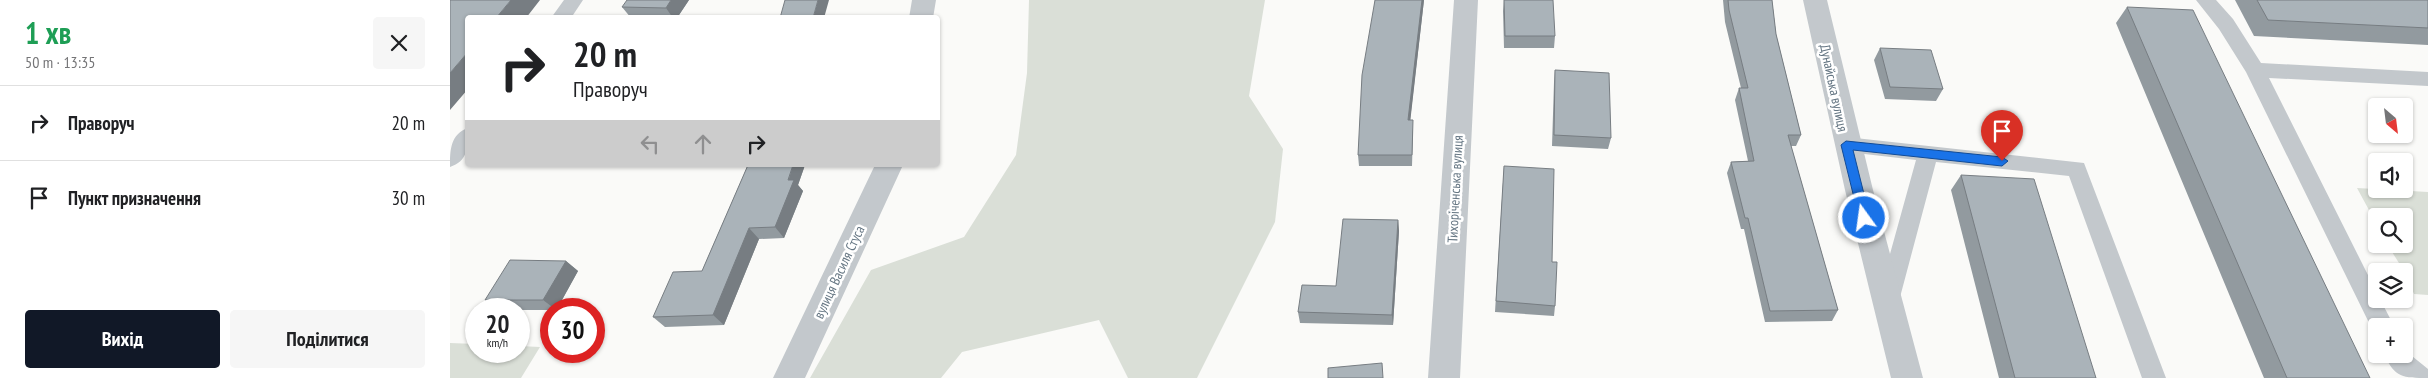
<!DOCTYPE html>
<html lang="uk">
<meta charset="utf-8">
<style>
:root{--surface:#fff;--page:#f6f6f6;--text:#202124;--muted:#757577;--line:#e0e0e0;--accent:#111827}
body{margin:0;font-family:"PT Sans Narrow",sans-serif;background:var(--page);color:var(--text);height:100vh;display:flex;flex-direction:column;font-size:19px;white-space:nowrap}
*{box-sizing:border-box;margin:0}
p{font-size:16px;color:var(--muted)}
.icon{flex:none;width:28px;height:28px;fill:none;stroke:currentColor;stroke-width:2;stroke-linecap:round;stroke-linejoin:round}
.map{position:relative;flex:1;overflow:hidden}
.sheet{display:flex;flex-direction:column;background:var(--surface);width:450px}
.sheet>*{flex:none}
.banner{position:absolute;left:15px;top:15px;width:475px;height:152px;border-radius:5px;box-shadow:0 1px 4px #0004;background:#fff;color:var(--text);overflow:hidden}
.needle{width:32px;rotate:152deg}
.buttons{position:absolute;left:1918px;top:98px;display:grid;gap:10px}
.buttons a{display:grid;place-items:center;width:45px;height:45px;border-radius:5px;background:var(--surface);box-shadow:0 1px 4px #0004;font-size:25px}
.speed{position:absolute;left:15px;top:298px;display:flex;gap:10px;font-size:25px;font-weight:700;text-align:center}
.speed>*{display:grid;place-content:center;width:65px;height:65px;border-radius:50%;background:var(--surface);box-shadow:0 1px 4px #0004;line-height:1}
.speed small{font-size:12px;font-weight:400}
.speed .limit{border:8px solid #d22;background:#fff;color:#111}
.pin{position:absolute;display:grid;place-items:center;width:42px;height:42px;color:#fff;margin:-51px -21px;border-radius:50% 50% 50% 0;rotate:-45deg;box-shadow:0 0 5px #0007}
.pin .icon{rotate:45deg}
.me{position:absolute;width:55px;margin:-28px;rotate:346deg;stroke-linejoin:round;filter:drop-shadow(0 0 4px #0008)}
.turn{display:flex;align-items:center;gap:18px;height:105px;padding:0 25px;font-size:22px}
.turn .icon{width:65px;height:65px;stroke-width:2.5}
.turn b{display:block;font-size:35px;line-height:42px}
.lanes{display:flex;align-items:center;height:48px;padding:0 25px;background:#0003;justify-content:center;gap:25px;direction:ltr}
.lanes .off{opacity:.35}
.round{display:grid;place-items:center;flex:none;width:52px;height:52px;border-radius:5px;background:var(--page)}
.headline{display:flex;align-items:center;justify-content:space-between;height:85px;padding:0 25px}
h1{font-size:30px;font-weight:700;line-height:38px;color:#1e9e55}
.action{display:flex;gap:10px;margin-top:auto;padding:10px 25px}
.action a{flex:1;height:58px;border-radius:5px;background:var(--accent);color:#fff;font-size:20px;font-weight:700;line-height:58px;text-align:center}
.action a+a{background:var(--page);color:var(--text)}
ul{padding:0;list-style:none}
li{display:flex;align-items:center;gap:15px;height:75px;padding:0 25px;border-top:1px solid var(--line)}
li div{flex:1}
li b{display:block;font-size:19px}
li em{font-style:normal}
main{display:flex;flex:1;min-height:0}
.map>svg:first-child{display:block}
</style>
<main>
<section class="sheet">
<div class="headline"><div><h1>1 хв</h1><p>50 m · 13:35</p></div><a class="round"><svg class="icon" aria-label="close" viewBox="0 0 24 24"><path d="M6 6l12 12M18 6L6 18"/></svg></a></div>
<ul>
<li><svg class="icon" aria-label="right" viewBox="0 0 24 24"><path d="M7 20v-9h11M14 6l5 5-5 5"/></svg><div><b>Праворуч</b></div><em>20 m</em></li>
<li><svg class="icon" aria-label="arrive" viewBox="0 0 24 24"><path d="M6 21V4h12l-3 4 3 4H6"/></svg><div><b>Пункт призначення</b></div><em>30 m</em></li>
</ul>
<div class="action"><a>Вихід</a><a>Поділитися</a></div>
</section>
<div class="map">
<svg width="1978" height="378" viewBox="0 0 1978 378">
<rect width="100%" height="100%" fill="#fafaf8"/>
<!-- green -->
<path fill="#dadfd7" d="M579 0H815L799 96 833 149 825 222 747 378H678L649 320 512 352 491 378H360L421 270 514 237 566 155 577 73Z
M1907 188 1978 192V295L1964 294 1954 271 1937 244H1954V216H1926V223Z
M0 343 26 344V351H69V346L90 347 71 378H0Z"/>
<g fill="none" stroke-linecap="round" stroke-linejoin="round">
<!-- service -->
<path fill="#c3c8cc" fill-rule="evenodd" d="M114 0H133L121 18H101Z
M1746 0H1766L1783 19 1811 63 1978 72V86L1819 78 1926 291V299H1930L1944 326H1926V334L1924 333 1796 72 1769 29Z
M18 128C18 145 19 161 0 167 0 151 0 134 18 128Z
M1396 137 1634 163 1716 378H1692L1619 176 1486 162 1449 301 1446 308 1438 311 1430 308 1427 301 1466 160 1389 151 1386 145 1389 139Z
M1954 346 1957 352 1978 369V378C1953 378 1945 378 1934 354H1954Z"/>
<!-- minor -->
<path fill="#c3c8cc" fill-rule="evenodd" d="M462 0H486L483 18H459Z
M1004 0H1028L1010 378H978Z
M1353 0H1377L1423 190 1473 378H1441L1395 190Z
M425 165H453L355 378H323Z"/>
</g>
<!-- wall -->
<path fill="#929a9f" d="M239 0 227 18H181L172 7Z
M925 0H974L960 120 963 132 962 166H909L908 155Z
M1054 0 1105 36 1104 48H1054L1053 11Z
M1273 0H1322L1326 34 1351 135 1346 146H1341L1388 310 1382 321 1315 322 1294 229H1291L1277 173 1281 162 1298 161 1285 100 1289 88H1291L1275 22Z
M1785 0H1978V45L1804 36Z
M1677 7 1920 378H1814L1666 23Z
M1430 48 1493 89 1486 101 1435 99 1424 60Z
M1105 70 1161 138 1158 149 1102 146 1104 82Z
M298 165H355L348 185 353 191 334 238 309 239 274 325 215 327 203 317 252 271Z
M1054 166 1102 262 1105 306 1104 316 1045 312Z
M1511 175 1646 378H1549L1501 190Z
M948 220 949 231 943 325 850 323 848 312 886 286Z
M116 261 128 271 107 309H101V310H69V309H48L35 300Z"/>
<!-- shaded-wall -->
<path fill="#777d82" d="M61 0H90L76 18H46Z
M221 0H239L227 18H223L216 8Z
M368 0H379L374 18H363Z
M972 0H974L959 132 958 120Z
M18 52V89L0 110V73Z
M343 165H355L348 185 353 191 334 238 325 227Z
M948 220 949 231 943 325 942 315Z
M299 228 309 239 274 325 263 315Z
M116 261 128 271 107 309H105L93 300Z"/>
<!-- building -->
<path fill="#aab3b9" stroke="#777d82" d="M0 0H61L46 18H18V52L0 73Z
M177 0H221L216 8 172 7Z
M335 0H368L363 18H330Z
M925 0H972L958 120H963L962 155H908L912 75Z
M1054 0H1103L1105 36H1055Z
M1278 0H1322L1326 34 1351 135H1338L1388 310 1320 311 1298 218H1295L1281 162 1304 161 1289 88H1298L1279 10Z
M1807 0H1978V28L1818 20Z
M1677 7 1743 10 1920 378H1837Z
M1430 48 1481 50 1493 89 1440 87Z
M1105 70 1159 73 1161 138 1104 135Z
M298 165H343L338 180H344L325 227 299 228 263 315 203 317 223 272 252 271Z
M1054 166 1104 169 1102 262H1107L1105 306 1046 301Z
M1511 175 1584 179 1646 378H1565Z
M893 219 948 220 942 315 848 312 852 285 886 286Z
M60 260 116 261 93 300H35Z
M932 363 933 378H878V368Z"/>
<!-- route -->
<path fill="#1a73e8" stroke="#114b97" d="M1396 141 1552 157 1558 161 1552 166 1403 150 1420 218 1414 223 1409 218 1391 145Z"/>
<g text-anchor="middle" dominant-baseline="central" stroke-width="5" stroke-linejoin="round" paint-order="stroke">
<!-- street labels -->
<g font-size="14" fill="#657683" stroke="#fff">
<text transform="translate(1384 88) rotate(78)">Дунайська вулиця</text>
<text transform="translate(1005 189) rotate(-87)">Тихоріченська вулиця</text>
<text transform="translate(389 272) rotate(-65)">вулиця Василя Стуса</text>
</g>
</g>
</svg>
<div class="buttons">
<a><svg class="needle" viewBox="-14 -14 28 28"><path d="M0-13l5 13h-10z" fill="#e53935"/><path d="M0 13l5-13h-10z" fill="#757577"/></svg></a>
<a><svg class="icon" aria-label="sound" viewBox="0 0 24 24"><path d="M4 9h4l5-4v14l-5-4H4zM17 9q2 3 0 6"/></svg></a>
<a><svg class="icon" aria-label="search" viewBox="0 0 24 24"><circle cx="10" cy="10" r="6"/><path d="M15 15l6 6"/></svg></a>
<a><svg class="icon" aria-label="layers" viewBox="0 0 24 24"><path d="M12 4l9 5-9 5-9-5zM3 14l9 5 9-5"/></svg></a>
<a>+</a>
</div>
<div class="speed"><div>20<small>km/h</small></div><div class="limit">30</div></div>
<div class="pin" style="left:1552px;top:161px;background:#d93025"><svg class="icon" aria-label="arrive" viewBox="0 0 24 24"><path d="M6 21V4h12l-3 4 3 4H6"/></svg></div>
<svg class="me" style="left:1414px;top:218px" viewBox="-20 -20 40 40"><circle r="17" fill="#1a73e8" stroke="#fff" stroke-width="3"/><path d="M0-11L8 9 0 5-8 9z" fill="#fff"/></svg>
<div class="banner">
<div class="turn"><svg class="icon" aria-label="right" viewBox="0 0 24 24"><path d="M7 20v-9h11M14 6l5 5-5 5"/></svg><div><b>20 m</b>Праворуч</div></div>
<div class="lanes"><svg class="icon off" aria-label="left" viewBox="0 0 24 24"><path d="M17 20v-9H6M10 6l-5 5 5 5"/></svg><svg class="icon off" aria-label="ahead" viewBox="0 0 24 24"><path d="M12 20V5M6 11l6-6 6 6"/></svg><svg class="icon" aria-label="right" viewBox="0 0 24 24"><path d="M7 20v-9h11M14 6l5 5-5 5"/></svg></div>
</div>
</div>
</main>
